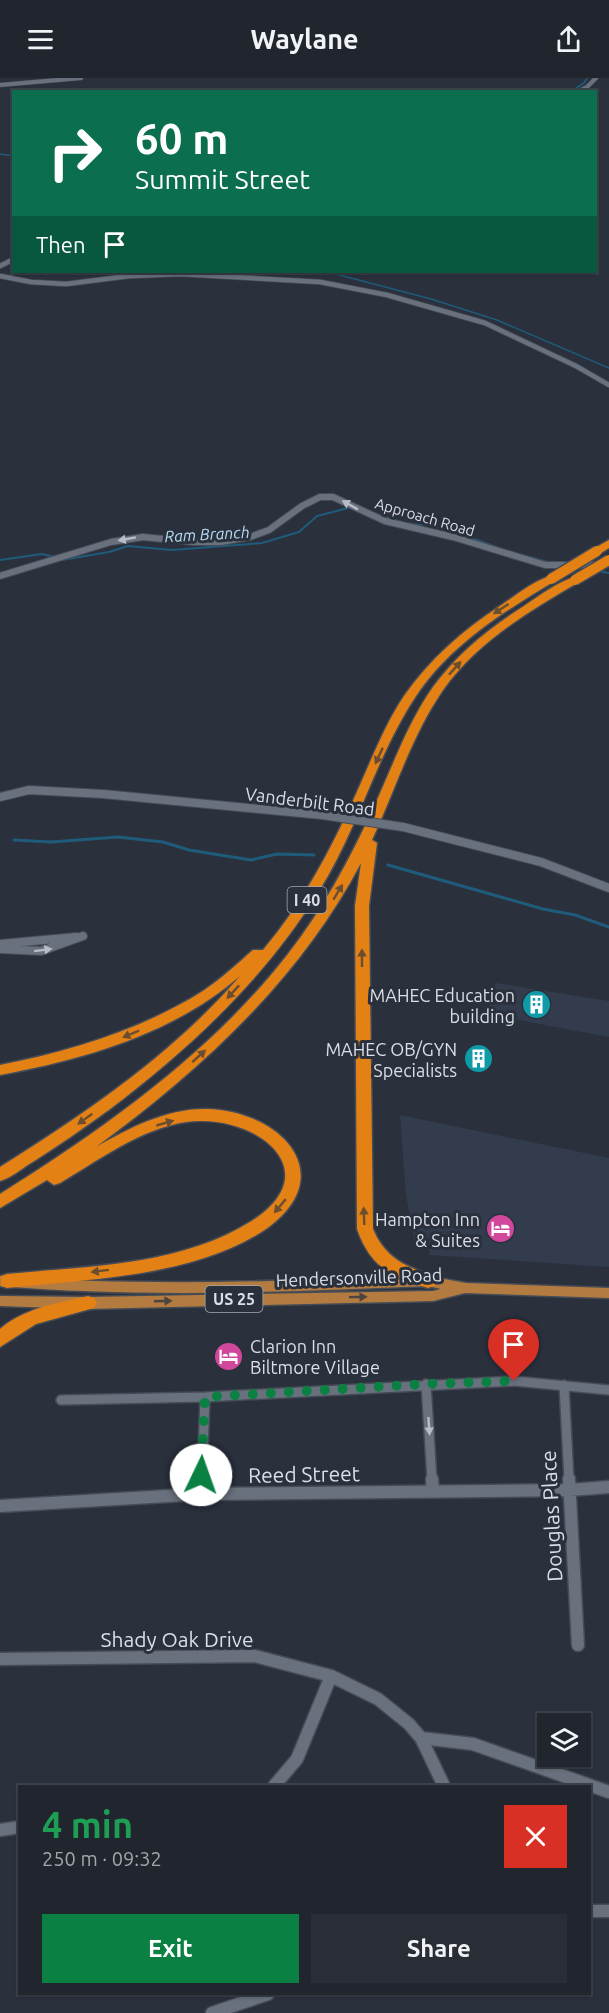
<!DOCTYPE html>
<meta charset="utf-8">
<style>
:root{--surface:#20252e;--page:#282d36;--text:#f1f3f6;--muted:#a2a5aa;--line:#3d424a;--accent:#0b8043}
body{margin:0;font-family:Ubuntu,sans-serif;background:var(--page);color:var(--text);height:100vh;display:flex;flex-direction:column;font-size:22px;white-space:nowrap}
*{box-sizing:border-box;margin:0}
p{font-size:20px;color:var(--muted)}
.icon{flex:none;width:33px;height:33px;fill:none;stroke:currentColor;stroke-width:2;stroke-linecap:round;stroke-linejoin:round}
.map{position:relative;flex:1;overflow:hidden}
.sheet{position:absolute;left:18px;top:1707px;width:573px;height:210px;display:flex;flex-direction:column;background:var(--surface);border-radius:0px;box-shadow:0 2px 4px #0004,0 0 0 2px var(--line)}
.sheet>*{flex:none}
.top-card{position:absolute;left:12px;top:12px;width:585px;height:183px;border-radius:0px;box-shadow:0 2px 4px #0004,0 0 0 2px var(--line);background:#0b6e4f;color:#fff;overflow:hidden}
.fabs{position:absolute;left:537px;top:1635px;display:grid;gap:12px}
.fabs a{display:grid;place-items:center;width:54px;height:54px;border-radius:0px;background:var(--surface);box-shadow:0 2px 4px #0004,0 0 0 2px var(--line);font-size:30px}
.pin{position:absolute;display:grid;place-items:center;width:51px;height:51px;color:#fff;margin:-62px -26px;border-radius:50% 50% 50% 0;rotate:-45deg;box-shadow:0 0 6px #0007}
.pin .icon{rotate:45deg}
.me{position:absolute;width:66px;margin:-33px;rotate:3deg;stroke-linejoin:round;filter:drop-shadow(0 0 4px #0008)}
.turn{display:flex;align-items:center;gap:21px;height:126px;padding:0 24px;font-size:27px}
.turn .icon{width:78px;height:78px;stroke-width:2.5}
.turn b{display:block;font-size:42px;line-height:51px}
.then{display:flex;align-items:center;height:57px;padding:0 24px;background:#0003;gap:12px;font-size:22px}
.round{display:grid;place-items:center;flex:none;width:63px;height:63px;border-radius:0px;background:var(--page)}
.headline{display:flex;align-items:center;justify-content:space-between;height:102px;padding:0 24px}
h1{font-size:36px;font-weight:700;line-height:45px;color:#1e9e55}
.cta{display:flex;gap:12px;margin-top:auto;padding:12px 24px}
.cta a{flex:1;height:69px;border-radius:0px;background:var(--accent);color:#fff;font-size:24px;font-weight:700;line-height:69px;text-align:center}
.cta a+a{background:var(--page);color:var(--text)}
header{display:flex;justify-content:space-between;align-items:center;height:78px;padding:0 24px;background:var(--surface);font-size:27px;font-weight:700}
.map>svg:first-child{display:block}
</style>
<header><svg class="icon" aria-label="menu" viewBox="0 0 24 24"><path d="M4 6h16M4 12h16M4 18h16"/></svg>Waylane<svg class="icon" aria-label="share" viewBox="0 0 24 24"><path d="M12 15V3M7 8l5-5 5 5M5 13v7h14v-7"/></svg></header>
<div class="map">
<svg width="609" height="1935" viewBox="0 0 609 1935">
<rect width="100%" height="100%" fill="#2a313d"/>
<!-- built -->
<path fill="#323c4d" d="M496 905 609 923V959L486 936Z
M400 1037 609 1080V1189L430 1177 429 1172 416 1171 406 1117Z"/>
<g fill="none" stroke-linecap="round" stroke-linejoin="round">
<!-- stream-far2 -->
<path stroke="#1f5b7a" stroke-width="1.5" d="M570 14 584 5 587 0
M0 76 14 78
M328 194 431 221 497 242 609 290"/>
<!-- stream-far1 -->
<path stroke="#1f5b7a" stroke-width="2" d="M376 436 398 443
M405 445 441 449 502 471
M514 475 548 484
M0 482 42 476 55 479
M62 482 109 474 128 468 172 472 262 465 299 454 317 438 348 430
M598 493 609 495"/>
<!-- stream -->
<path stroke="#1f5b7a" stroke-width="3" d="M14 762 51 764 118 759 163 764 189 772 251 782 277 776 314 777
M388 787 543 831 575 837 609 849"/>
<defs>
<path id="street-far5" d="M0 7 81 0
M577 14 587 9 596 0"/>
<path id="street-far4" d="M0 188 14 181
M0 198 31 204 66 206 129 198 180 196 320 204 387 217 485 245 576 288 609 307"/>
<path id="street-far3" d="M0 498 111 464 143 459 194 464H221L250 459 269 452 302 428 320 419H333L385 443 453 459 545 487H600"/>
<path id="street-far2" d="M0 719 29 712 103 716 322 737
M403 749 541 784 609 810
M0 866 76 859
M0 871 41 873 83 858"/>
<path id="street-far1" d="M426 1306 432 1402
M564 1307 569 1402
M61 1322 205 1319 514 1303 609 1312
M202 1402 205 1319"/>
<path id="street" d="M432 1401 433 1414
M569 1401 578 1567
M201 1416 202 1401
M0 1428 201 1416 569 1412 609 1409
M0 1581 255 1578 331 1598 378 1621 409 1646 421 1660 444 1708
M421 1660 473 1666 609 1714
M274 1708 297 1681 331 1598
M0 1752 20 1749
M590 1833H609
M212 1935 268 1916"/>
<path id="primary" d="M0 1198C143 1209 285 1203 428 1198L466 1205 609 1210V1220L465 1215 433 1223 88 1231 0 1228V1218L88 1219 433 1213 441 1211 428 1208C285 1214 143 1220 0 1208Z"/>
<path id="highway" d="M609 462V470L601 475H593V471Z
M551 498 556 501 555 503C503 534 450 567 416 618 376 678 358 751 319 813 266 899 191 970 110 1031 84 1050 58 1068 31 1085 21 1091 11 1100 0 1103V1089C86 1035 173 976 240 898 173 956 85 981 0 997V987C71 973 141 952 203 913 221 901 237 886 253 872H263C303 825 331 771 356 716 371 683 384 648 404 618 430 581 463 552 500 528 515 518 533 503 551 498Z
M575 499 580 502 579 504C529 533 477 564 443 612 412 657 395 712 372 762L377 765 369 828 373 1151C385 1180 406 1189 434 1198L437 1203 434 1208 428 1210 422 1208C387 1196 370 1187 357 1151L355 828 361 785C299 902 202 991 96 1069 129 1050 168 1030 207 1031 282 1033 343 1099 263 1153 192 1199 89 1201 7 1210L1 1208V1198L7 1196C87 1188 179 1188 250 1144 332 1093 254 1034 186 1044 140 1051 99 1082 60 1105L54 1107 47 1102 0 1130V1116C105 1050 211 975 288 876 323 831 349 783 373 731 392 690 407 646 433 609 457 576 489 550 524 528 539 518 557 504 575 499Z
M88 1218 94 1220 97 1225 94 1230 36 1246 0 1269V1251C24 1230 58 1225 88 1218Z"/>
</defs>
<!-- street-far5 casing -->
<use href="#street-far5" stroke="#464c56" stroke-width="5"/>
<!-- street-far4 casing -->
<use href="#street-far4" stroke="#464c56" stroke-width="6"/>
<!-- street-far3 casing -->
<use href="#street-far3" stroke="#464c56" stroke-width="8"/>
<!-- street-far2 casing -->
<use href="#street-far2" stroke="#464c56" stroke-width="10"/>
<!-- street-far1 casing -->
<use href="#street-far1" stroke="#464c56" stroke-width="12"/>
<!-- street casing -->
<use href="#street" stroke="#464c56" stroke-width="15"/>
<!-- primary casing -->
<use href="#primary" stroke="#464c56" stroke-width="3"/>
<!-- highway casing -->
<use href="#highway" stroke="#464c56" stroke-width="3"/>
<!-- street-far5 -->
<use href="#street-far5" stroke="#69717e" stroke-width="4"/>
<!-- street-far4 -->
<use href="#street-far4" stroke="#69717e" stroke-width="4.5"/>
<!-- street-far3 -->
<use href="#street-far3" stroke="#69717e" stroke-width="6"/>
<!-- street-far2 -->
<use href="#street-far2" stroke="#69717e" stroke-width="8"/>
<!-- street-far1 -->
<use href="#street-far1" stroke="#69717e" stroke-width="9"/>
<!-- street -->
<use href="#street" stroke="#69717e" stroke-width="12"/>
<!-- primary -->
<use href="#primary" fill="#b37b3f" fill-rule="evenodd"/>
<!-- highway -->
<use href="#highway" fill="#e48115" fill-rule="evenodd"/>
<defs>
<path id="street-bridge" d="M322 737 403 749"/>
<path id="highway-bridge" d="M551 501 597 473
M575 502 609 482"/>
</defs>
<!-- street-bridge casing -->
<use href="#street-bridge" stroke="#464c56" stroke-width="10" stroke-linecap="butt"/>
<!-- highway-bridge casing -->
<use href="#highway-bridge" stroke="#464c56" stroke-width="13" stroke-linecap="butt"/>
<!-- street-bridge -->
<use href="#street-bridge" stroke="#69717e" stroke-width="8"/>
<!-- highway-bridge -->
<use href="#highway-bridge" stroke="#e48115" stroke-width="10"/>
</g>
<!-- one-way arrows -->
<defs><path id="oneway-solid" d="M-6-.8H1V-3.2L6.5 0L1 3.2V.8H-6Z" transform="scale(1.5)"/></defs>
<g fill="#b8bdc7">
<use href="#oneway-solid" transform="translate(350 427) rotate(-151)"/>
<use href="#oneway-solid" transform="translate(127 461) rotate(170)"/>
<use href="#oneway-solid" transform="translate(43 872) rotate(-7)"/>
<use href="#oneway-solid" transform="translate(429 1348) rotate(86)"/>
</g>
<g fill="#6b4d2f">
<use href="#oneway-solid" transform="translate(501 531) rotate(147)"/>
<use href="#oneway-solid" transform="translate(455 590) rotate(-48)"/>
<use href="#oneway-solid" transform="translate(379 678) rotate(115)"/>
<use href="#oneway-solid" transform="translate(338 814) rotate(-59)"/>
<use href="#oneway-solid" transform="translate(362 880) rotate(-90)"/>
<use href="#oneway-solid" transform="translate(233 914) rotate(133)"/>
<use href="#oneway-solid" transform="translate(131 956) rotate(157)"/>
<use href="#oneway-solid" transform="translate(199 978) rotate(-42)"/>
<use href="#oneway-solid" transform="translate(85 1041) rotate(144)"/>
<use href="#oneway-solid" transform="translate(165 1045) rotate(-16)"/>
<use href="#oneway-solid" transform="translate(280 1128) rotate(130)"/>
<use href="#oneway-solid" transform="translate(364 1138) rotate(-92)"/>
<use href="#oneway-solid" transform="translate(100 1193) rotate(173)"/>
</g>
<g fill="#4c443e">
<use href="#oneway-solid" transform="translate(358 1219) rotate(-1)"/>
<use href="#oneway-solid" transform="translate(163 1223) rotate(-2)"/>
</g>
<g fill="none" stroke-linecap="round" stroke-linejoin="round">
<!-- route -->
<path stroke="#0b8043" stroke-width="10" stroke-dasharray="0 18" d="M201 1397 205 1319 426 1306 514 1303"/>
</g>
<!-- icons -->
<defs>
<symbol id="building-disc" viewBox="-11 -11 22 22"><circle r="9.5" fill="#0f9aa8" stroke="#2a313d"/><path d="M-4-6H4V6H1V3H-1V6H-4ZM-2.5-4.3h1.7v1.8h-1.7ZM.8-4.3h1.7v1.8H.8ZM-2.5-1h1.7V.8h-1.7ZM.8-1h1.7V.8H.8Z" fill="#fff"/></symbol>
<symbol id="hotel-disc" viewBox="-11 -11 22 22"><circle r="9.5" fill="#d1479c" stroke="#2a313d"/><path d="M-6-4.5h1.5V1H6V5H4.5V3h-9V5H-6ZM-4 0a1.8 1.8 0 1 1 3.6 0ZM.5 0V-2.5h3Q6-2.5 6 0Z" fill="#fff"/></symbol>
</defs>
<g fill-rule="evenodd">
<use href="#building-disc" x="520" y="910" width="33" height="33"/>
<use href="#building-disc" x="462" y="964" width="33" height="33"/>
<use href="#hotel-disc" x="484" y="1134" width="33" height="33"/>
<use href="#hotel-disc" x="212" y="1262" width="33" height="33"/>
</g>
<g text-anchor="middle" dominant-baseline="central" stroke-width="6" stroke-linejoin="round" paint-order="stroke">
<!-- far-street labels -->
<g font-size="15" fill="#dadee6" stroke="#2a313d">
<text transform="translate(425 439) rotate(16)">Approach Road</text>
</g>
<!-- far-water labels -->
<g font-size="16" font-style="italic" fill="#b7def5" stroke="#2a313d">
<text transform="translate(207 456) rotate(-3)">Ram Branch</text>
</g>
<!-- shield labels -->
<g fill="#2a313d" stroke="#a5aab3" stroke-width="1.5">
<rect x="287.5" y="809" width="39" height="26" rx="4.5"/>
<rect x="205.5" y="1208" width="57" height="26" rx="4.5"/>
</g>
<g font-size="16" font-weight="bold" fill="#dadee6">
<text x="307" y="822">I 40</text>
<text x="234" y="1221">US 25</text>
</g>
<!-- street labels -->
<g font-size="18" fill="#dadee6" stroke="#2a313d">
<text transform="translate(310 723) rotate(7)">Vanderbilt Road</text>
<text transform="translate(359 1199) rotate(-2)">Hendersonville Road</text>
</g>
<!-- poi labels -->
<g font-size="18" fill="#dadee6" stroke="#2a313d" text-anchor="end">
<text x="515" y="917">MAHEC Education<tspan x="515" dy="21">building</tspan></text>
<text x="457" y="971">MAHEC OB/GYN<tspan x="457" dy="21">Specialists</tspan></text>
<text x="480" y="1141">Hampton Inn<tspan x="480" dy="21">&amp; Suites</tspan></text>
<text x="250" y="1268" text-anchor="start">Clarion Inn<tspan x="250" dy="21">Biltmore Village</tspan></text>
</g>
<!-- near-street labels -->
<g font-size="21" fill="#dadee6" stroke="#2a313d">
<text transform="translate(304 1396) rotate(-1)">Reed Street</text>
<text transform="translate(551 1438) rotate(-93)">Douglas Place</text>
<text x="177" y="1561">Shady Oak Drive</text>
</g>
</g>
</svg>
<div class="fabs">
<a><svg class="icon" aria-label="layers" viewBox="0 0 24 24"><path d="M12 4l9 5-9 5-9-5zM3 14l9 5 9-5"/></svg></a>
</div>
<div class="pin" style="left:514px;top:1303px;background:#d93025"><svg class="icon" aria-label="arrive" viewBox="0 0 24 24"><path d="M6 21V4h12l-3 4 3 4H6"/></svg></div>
<svg class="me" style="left:201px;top:1397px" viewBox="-20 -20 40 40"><circle r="19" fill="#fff"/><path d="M0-13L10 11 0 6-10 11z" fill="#0b8043"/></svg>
<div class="top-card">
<div class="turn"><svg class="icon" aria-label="right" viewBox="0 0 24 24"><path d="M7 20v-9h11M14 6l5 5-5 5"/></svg><div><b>60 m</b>Summit Street</div></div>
<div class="then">Then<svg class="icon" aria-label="arrive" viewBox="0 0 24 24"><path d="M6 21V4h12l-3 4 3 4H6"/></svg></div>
</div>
<section class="sheet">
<div class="headline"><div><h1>4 min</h1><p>250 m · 09:32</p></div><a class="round" style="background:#d93025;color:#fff"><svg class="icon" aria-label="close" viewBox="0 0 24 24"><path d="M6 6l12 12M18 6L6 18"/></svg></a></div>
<div class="cta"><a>Exit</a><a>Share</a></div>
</section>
</div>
